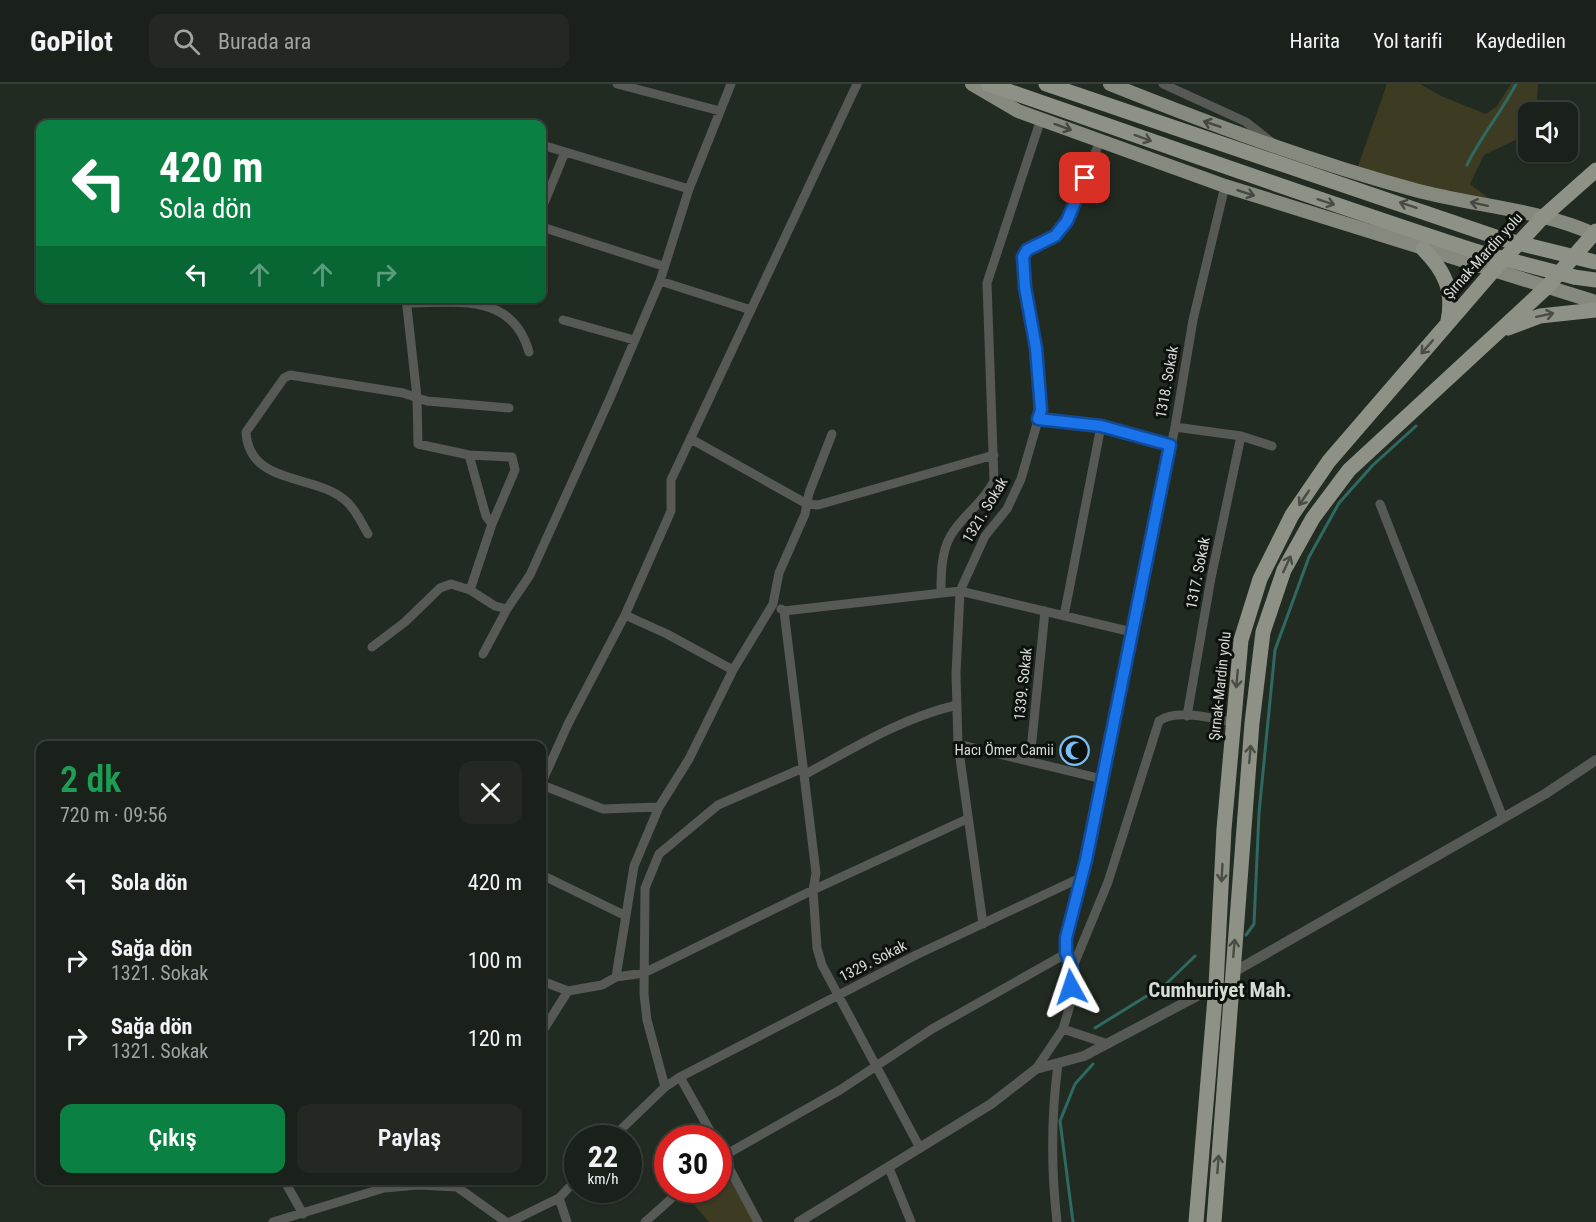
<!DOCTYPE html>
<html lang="tr">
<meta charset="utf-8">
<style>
:root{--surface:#1a201a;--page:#232823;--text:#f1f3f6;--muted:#9fa3a2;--line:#383e39;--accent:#0b8043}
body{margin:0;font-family:"Roboto Condensed",sans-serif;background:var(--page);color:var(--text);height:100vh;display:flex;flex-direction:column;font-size:22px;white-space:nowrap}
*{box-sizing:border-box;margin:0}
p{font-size:20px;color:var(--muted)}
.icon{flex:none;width:33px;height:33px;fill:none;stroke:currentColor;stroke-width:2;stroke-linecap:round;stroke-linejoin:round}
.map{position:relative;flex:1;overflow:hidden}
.details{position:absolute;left:36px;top:657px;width:510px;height:444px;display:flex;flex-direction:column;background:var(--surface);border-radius:12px;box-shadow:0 2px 4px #0004,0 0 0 2px var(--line)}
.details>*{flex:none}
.hud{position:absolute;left:36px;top:36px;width:510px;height:183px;border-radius:12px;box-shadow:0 2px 4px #0004,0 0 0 2px var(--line);background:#0b8043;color:#fff;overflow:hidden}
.tools{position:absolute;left:1518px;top:18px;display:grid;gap:12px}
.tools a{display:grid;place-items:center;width:60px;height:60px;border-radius:12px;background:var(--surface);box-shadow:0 2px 4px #0004,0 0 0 2px var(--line);font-size:30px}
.speed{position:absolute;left:564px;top:1041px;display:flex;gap:12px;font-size:30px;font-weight:700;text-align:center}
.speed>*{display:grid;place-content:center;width:78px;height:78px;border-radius:50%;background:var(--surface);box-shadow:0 2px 4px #0004,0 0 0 2px var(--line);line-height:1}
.speed small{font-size:15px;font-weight:400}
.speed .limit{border:9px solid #d22;background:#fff;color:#111}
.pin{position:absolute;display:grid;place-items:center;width:51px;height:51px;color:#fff;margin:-26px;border-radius:12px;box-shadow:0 3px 9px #0006}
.me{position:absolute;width:66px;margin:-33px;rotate:355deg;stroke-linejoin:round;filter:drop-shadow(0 0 4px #0008)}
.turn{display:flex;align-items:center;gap:21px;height:126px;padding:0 24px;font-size:27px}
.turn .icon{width:78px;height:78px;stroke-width:2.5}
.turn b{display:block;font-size:42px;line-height:51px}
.lanes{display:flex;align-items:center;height:57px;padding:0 24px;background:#0003;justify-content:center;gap:30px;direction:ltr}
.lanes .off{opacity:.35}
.round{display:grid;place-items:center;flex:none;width:63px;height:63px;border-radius:12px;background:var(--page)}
.headline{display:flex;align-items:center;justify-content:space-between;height:102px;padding:0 24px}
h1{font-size:36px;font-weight:600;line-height:45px;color:#1e9e55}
.action{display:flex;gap:12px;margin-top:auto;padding:12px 24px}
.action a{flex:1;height:69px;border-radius:12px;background:var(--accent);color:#fff;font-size:24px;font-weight:600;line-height:69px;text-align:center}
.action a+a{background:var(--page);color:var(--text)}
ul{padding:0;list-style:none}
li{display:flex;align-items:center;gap:18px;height:78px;padding:0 24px}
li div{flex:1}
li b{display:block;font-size:22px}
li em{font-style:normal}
header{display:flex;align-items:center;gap:36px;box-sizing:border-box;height:84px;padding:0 30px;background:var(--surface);border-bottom:2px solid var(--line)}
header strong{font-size:28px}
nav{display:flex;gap:33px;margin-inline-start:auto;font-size:21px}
.search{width:420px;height:54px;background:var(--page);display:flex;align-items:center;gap:15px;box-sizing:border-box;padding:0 21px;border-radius:12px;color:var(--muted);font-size:22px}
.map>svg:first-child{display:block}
</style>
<header>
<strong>GoPilot</strong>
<div class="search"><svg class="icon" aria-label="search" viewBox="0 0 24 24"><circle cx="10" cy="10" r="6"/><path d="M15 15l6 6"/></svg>Burada ara</div>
<nav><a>Harita</a><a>Yol tarifi</a><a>Kaydedilen</a></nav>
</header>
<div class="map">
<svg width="1596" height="1138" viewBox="0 0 1596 1138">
<rect width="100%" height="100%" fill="#222b22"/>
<!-- green -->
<path fill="#3d3b22" d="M1387 0H1420L1441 12 1486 30 1496 23 1511 0H1538L1536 28H1528V50L1484 71 1470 100 1503 125 1356 88Z
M719 1086H726L754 1138H709L687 1113 696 1106H718Z"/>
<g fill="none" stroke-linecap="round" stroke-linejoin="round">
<!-- stream -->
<path stroke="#2e6962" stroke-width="3" d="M1467 81C1481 52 1501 29 1516 0
M1246 851 1254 840 1259 729 1275 566 1309 473 1339 419 1373 381 1416 342
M1095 944 1166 900 1195 872
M1073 1138 1060 1037 1075 1000 1093 980"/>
<!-- minor -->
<path stroke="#575954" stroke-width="9" d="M617 0 720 27
M1163 0 1246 38 1274 60
M442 40H462
M542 61 689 105
M542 124 565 68
M542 143 663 182
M660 197 751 226
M406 214 417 313 418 360 469 371 512 373 515 386 492 440 470 506
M407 219C458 219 512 208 529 268
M563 236 634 256
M1039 335 1101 342 1170 361
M1175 343 1241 352 1272 362
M691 355 807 420 818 421 994 371
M469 371 486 432 492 440
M1380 420 1503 734
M368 450C362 440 356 426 347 418 318 389 249 403 246 348L284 294 290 291 403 309 427 317 509 324
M941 509C941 492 941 469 950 453 961 432 983 420 994 397L987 199 1041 35
M781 525 784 527 960 507 1132 548
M784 527 816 789 813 806 817 864 822 881 920 1064
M625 531 667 550 733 586
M1064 532 1101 342
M372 563 405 538 440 504 451 500 470 506 495 522 507 525
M483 570 507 525 530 491 611 312 660 197 689 105 731 0
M1187 632 1211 494 1241 352
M958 660 1102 695
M1030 676 1045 527
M804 691C854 664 901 634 957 621
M542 698 568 640 625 531 671 427V396L857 0
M542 701 603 725 659 723
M542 791 626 832
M983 840 958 660 956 590 960 507 985 452 1007 425 1021 395 1041 326 1036 263 1025 203 1023 173 1027 166 1055 152 1067 137 1100 57
M1072 885 1108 798 1159 637C1178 624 1212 635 1234 638
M616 893 634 782 659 723 689 675 733 586 773 520 779 489 805 430 809 409 832 350
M542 897 568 907 602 901 616 893 644 889 813 806 967 735
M1063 945 1108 960
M542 948 568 907
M1036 985 1063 945 1070 921 1072 885 1067 869 1066 854 1086 776 1175 343 1193 236 1225 102
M680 993 714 1054
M665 1003 647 936 644 910 645 804 659 770 718 721 803 684
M612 1054 665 1003 680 993 916 871 1082 793
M718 1063 758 1138
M718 1075 840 1006 932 945 1067 869
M889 1084 911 1138
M284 1096 303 1130
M559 1114 567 1138
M273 1138 384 1104 418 1101 457 1103 506 1138
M510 1138 559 1114 578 1094
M645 1138 681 1106
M1057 1138C1051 1085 1051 1033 1058 980"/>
<!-- tertiary -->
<path stroke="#575954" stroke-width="10" d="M1232 889 1545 710 1596 676
M799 1138 991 1020 1036 985 1084 972 1216 902"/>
<!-- primary -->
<path stroke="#85897e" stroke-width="14" d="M972 0 1018 27 1225 102 1596 218
M1110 0C1210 40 1311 78 1415 106 1474 122 1540 125 1596 151"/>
<!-- trunk -->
<path stroke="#8e9286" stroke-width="15" d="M988 0C1151 56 1314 115 1478 168
M1046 0 1502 155
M1423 165C1445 187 1454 207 1448 237
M1574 193 1596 196
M1508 244 1540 232 1596 226
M1196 1138 1216 902 1224 745 1241 556 1260 495 1292 431 1329 377 1493 187 1543 133 1596 86
M1214 1138 1252 639 1263 548 1284 486 1313 434 1349 386 1547 203 1596 147"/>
<!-- trunk-bridge -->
<path stroke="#8e9286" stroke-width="15" d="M1502 155 1595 178
M1478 168 1574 193"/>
</g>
<!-- one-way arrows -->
<defs><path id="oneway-shaft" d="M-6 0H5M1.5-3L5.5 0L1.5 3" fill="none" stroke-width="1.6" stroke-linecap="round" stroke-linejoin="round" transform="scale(1.5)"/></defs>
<g stroke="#444840">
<use href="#oneway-shaft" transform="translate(1212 40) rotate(-161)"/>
<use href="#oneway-shaft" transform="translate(1063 43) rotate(20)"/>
<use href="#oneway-shaft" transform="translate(1246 109) rotate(18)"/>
<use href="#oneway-shaft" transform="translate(1479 120) rotate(-168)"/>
</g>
<g stroke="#484c44">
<use href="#oneway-shaft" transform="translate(1143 54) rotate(20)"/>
<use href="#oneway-shaft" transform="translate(1326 118) rotate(18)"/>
<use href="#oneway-shaft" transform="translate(1408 121) rotate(-162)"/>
<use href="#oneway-shaft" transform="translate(1545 231) rotate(-12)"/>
<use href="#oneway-shaft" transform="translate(1427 263) rotate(131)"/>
<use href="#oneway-shaft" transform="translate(1304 414) rotate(124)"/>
<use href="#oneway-shaft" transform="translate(1287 480) rotate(-65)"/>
<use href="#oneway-shaft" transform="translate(1237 595) rotate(95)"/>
<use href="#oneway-shaft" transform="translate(1250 670) rotate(-85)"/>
<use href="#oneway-shaft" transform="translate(1222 789) rotate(93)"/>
<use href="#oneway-shaft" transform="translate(1234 864) rotate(-85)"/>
<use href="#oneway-shaft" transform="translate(1218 1080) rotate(-86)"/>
</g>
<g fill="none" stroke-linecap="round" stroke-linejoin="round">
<defs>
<path id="route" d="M1071 903 1072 885 1066 869V854L1086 776 1170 361 1101 342 1038 335 1041 326 1036 264 1025 203 1023 173 1027 166 1055 152 1067 137 1085 94"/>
</defs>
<!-- route casing -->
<use href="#route" stroke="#114b97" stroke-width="15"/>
<!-- route -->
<use href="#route" stroke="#1a73e8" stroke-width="10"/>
</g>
<!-- icons -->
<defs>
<symbol id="mosque-ring" viewBox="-11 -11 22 22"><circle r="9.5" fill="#0e120e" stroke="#7bbef8" stroke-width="1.5"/><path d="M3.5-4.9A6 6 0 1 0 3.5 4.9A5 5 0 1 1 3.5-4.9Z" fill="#7bbef8"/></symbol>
</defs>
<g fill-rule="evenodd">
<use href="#mosque-ring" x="1058" y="650" width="33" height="33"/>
</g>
<g text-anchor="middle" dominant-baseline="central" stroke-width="6" stroke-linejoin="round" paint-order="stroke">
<!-- street labels -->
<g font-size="15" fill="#d5dbd5" stroke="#0e120e">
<text transform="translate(1483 172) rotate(-48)">Şırnak-Mardin yolu</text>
<text transform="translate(1167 298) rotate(-80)">1318. Sokak</text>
<text transform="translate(985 426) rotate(-59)">1321. Sokak</text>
<text transform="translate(1198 489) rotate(-79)">1317. Sokak</text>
<text transform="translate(1023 600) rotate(-84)">1339. Sokak</text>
<text transform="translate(1220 602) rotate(-84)">Şırnak-Mardin yolu</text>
<text transform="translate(873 877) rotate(-27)">1329. Sokak</text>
</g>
<!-- poi labels -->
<g font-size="15" fill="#d5dbd5" stroke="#0e120e" text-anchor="end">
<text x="1054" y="666">Hacı Ömer Camii</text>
</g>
<!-- district labels -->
<g font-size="21" font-weight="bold" fill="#d5dbd5" stroke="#0e120e">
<text x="1220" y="906">Cumhuriyet Mah.</text>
</g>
</g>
</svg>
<div class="tools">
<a><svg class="icon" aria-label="sound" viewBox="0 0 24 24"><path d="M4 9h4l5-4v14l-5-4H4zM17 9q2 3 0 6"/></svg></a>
</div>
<div class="speed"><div>22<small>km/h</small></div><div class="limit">30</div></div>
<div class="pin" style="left:1085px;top:94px;background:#d93025"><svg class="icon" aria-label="arrive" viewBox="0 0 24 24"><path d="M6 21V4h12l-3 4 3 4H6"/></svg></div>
<svg class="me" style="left:1071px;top:903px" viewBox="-20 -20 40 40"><path d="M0-17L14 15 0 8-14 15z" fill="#1a73e8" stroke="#fff" stroke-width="4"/></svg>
<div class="hud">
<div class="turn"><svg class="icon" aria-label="left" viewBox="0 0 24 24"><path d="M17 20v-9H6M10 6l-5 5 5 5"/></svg><div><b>420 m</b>Sola dön</div></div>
<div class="lanes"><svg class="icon" aria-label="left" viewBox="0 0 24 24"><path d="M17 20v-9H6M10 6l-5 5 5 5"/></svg><svg class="icon off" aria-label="ahead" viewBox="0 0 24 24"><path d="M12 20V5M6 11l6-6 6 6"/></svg><svg class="icon off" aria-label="ahead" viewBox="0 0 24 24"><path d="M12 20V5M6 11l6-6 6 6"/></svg><svg class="icon off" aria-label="right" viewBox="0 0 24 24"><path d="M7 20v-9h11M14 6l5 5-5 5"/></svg></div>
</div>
<section class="details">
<div class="headline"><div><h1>2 dk</h1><p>720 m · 09:56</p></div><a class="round"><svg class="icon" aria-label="close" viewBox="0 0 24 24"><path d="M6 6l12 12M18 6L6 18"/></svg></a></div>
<ul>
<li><svg class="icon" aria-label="left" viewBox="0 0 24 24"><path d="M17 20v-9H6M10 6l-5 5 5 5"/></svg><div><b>Sola dön</b></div><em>420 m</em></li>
<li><svg class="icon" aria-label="right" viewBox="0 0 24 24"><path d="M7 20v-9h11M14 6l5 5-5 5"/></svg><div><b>Sağa dön</b><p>1321. Sokak</p></div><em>100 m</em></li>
<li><svg class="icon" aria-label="right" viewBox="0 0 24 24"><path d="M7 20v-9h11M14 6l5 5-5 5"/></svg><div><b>Sağa dön</b><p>1321. Sokak</p></div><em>120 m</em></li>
</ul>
<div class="action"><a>Çıkış</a><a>Paylaş</a></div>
</section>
</div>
